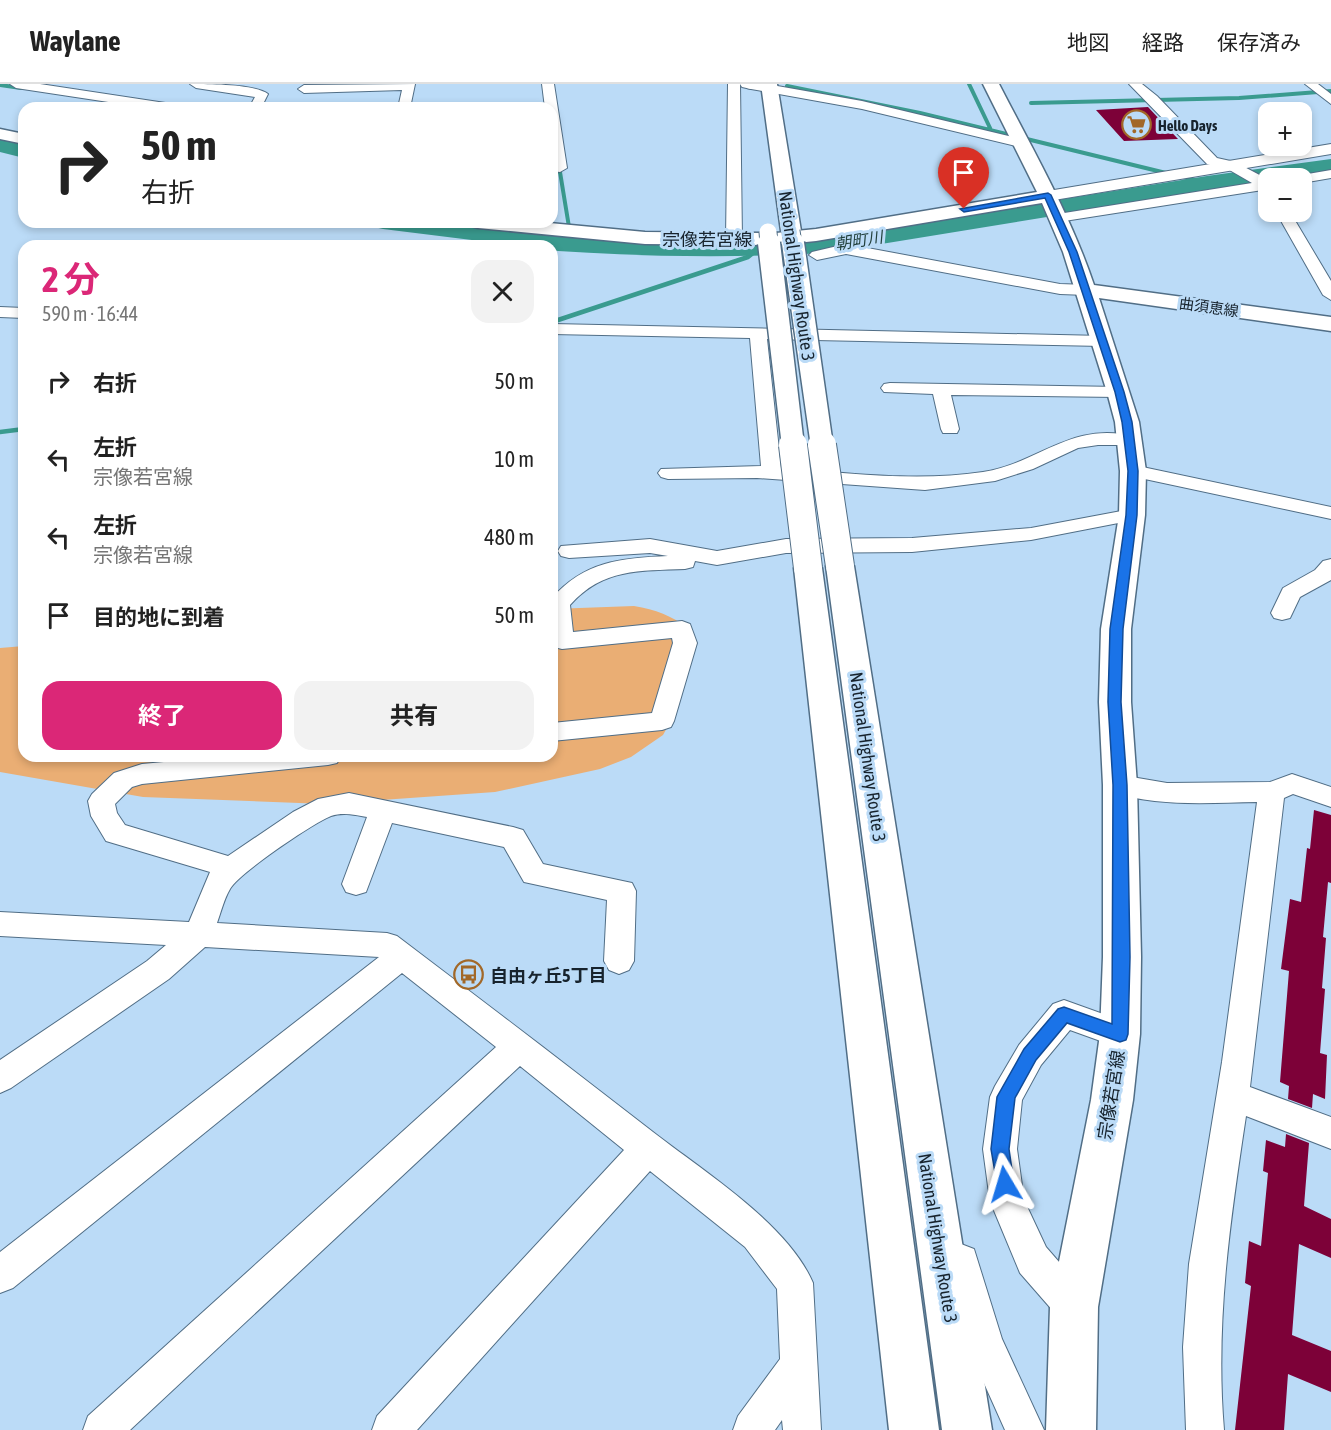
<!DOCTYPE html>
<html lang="ja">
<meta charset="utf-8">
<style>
:root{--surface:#fff;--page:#f2f2f2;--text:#222;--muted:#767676;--line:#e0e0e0;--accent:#db2777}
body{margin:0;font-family:"Asap Condensed","Noto Sans JP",sans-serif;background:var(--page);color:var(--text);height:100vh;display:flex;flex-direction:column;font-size:22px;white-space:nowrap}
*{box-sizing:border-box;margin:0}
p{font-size:20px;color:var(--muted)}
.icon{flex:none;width:33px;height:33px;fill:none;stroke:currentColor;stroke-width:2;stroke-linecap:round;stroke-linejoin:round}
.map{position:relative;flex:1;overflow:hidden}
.drawer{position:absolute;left:18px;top:156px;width:540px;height:522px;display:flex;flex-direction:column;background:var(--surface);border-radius:18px;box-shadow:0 3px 9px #0003}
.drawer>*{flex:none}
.guide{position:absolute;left:18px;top:18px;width:540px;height:126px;border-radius:18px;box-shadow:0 3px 9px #0003;background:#fff;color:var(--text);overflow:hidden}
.controls{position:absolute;left:1258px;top:18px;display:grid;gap:12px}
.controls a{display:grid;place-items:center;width:54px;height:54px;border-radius:12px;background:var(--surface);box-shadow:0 3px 9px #0003;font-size:30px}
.pin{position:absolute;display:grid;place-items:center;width:51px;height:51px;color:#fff;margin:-62px -26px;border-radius:50% 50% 50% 0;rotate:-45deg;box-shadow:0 0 6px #0007}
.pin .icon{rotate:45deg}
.me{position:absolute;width:66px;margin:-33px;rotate:353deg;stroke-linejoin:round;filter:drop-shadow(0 0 4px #0008)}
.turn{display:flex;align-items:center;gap:21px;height:126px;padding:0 24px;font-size:27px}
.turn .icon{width:78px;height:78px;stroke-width:2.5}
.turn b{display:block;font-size:42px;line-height:51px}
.round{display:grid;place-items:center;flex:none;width:63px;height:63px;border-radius:18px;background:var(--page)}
.overview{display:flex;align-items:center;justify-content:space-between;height:102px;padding:0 24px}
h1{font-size:36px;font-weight:700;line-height:45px;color:var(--accent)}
.primary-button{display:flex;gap:12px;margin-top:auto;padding:12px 24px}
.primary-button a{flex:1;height:69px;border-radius:18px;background:var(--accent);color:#fff;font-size:24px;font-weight:700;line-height:69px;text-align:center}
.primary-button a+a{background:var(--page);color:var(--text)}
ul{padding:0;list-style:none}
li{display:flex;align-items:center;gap:18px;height:78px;padding:0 24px}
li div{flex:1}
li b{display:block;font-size:22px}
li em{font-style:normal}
header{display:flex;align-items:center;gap:36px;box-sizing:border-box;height:84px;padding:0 30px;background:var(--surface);border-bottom:2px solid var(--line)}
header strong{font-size:28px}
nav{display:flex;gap:33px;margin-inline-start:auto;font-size:21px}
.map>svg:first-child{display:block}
</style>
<header>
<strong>Waylane</strong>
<nav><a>地図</a><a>経路</a><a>保存済み</a></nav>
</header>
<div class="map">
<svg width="1331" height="1346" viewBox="0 0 1331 1346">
<rect width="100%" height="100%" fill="#bbdbf7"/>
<!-- green -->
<path fill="#eaae74" d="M634 522C656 526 671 531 689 545L676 628 663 651 631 673 600 685 495 708 325 720 143 713 0 688V564L24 562V672H552V525Z"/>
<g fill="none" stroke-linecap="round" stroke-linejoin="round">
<!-- stream-far1 -->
<path stroke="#3a9b8f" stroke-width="4" d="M969 0 991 46
M0 1 21 4
M787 2 920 29 1207 99
M1031 19 1239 14 1331 7
M552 86 560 88 569 143 558 159"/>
<!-- stream -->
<path stroke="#3a9b8f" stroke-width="4.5" d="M552 238 748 173 758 165
M0 348 24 345"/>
<!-- river -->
<path fill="#3a9b8f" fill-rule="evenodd" d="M0 54 24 60V74L0 68Z
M1331 75V89L1290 94H1269V97L826 169C736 174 648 173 558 167L552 166V162H521L383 145 374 143 371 138H445L558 151 649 157H758L826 153 1207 92Z"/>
</g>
<!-- building -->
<path fill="#7d0138" d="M1148 23 1178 55 1124 57 1096 26Z
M1314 726 1331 731V799L1328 798 1323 853 1326 854 1322 904 1325 905 1320 969 1327 971 1325 1015 1313 1010 1312 1024 1288 1015 1289 1002 1280 998 1289 887 1281 885 1290 815 1301 818 1307 764 1310 765Z
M1286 1050 1309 1059 1304 1122 1331 1135V1174L1299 1160 1292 1251 1331 1267V1308L1288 1290 1284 1346H1235L1251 1202 1245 1199 1249 1157 1261 1162 1268 1089 1263 1087 1266 1056 1285 1063Z"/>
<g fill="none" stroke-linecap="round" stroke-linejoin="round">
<defs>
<path id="minor" d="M10 0H40L172 20 178 24H148L16 4Z
M190 0C208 0 255 0 268 10L261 24H249L255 13 196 4Z
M415 0 410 24H398L402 6 304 9 298 5 304 1Z
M542 0H554L567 84 560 88 552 87V24H545Z
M728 0H740L742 155 734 160 726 155Z
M746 0H766L862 17 1025 56 1027 59 1020 63 862 25 751 5 747 4Z
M1129 0H1142L1157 12 1217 74 1235 78 1269 96V105L1058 138 1053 137 1051 134 1053 131 1058 130 1252 99 1226 84 1207 80Z
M1305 0H1318L1331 10V20Z
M1331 86V94L1302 99V94H1295L1302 91Z
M1276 128H1290L1331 197V216L1323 211Z
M846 160 1060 200 1087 201 1095 206 1087 211 1060 210 846 170 817 176 809 171 812 168Z
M0 223 24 224V234L0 233Z
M552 240 1103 252 1109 253 1112 257 1109 261 1103 262 767 255 781 384C849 389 916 398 983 388 1041 379 1070 336 1137 353L1140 357 1137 361H1098L1078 364 1033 385 995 397 925 406 757 394 668 395 661 393 658 389 661 385 761 382 750 254 552 250Z
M890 299 1119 303 1125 304 1128 308 1125 312 1119 313 951 311 959 345 957 349H943L941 345 933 310 884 308 881 304 884 300Z
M1133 381 1331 423V435L1126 391 1123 387 1126 383Z
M1132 425 1139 427 1142 431 1139 435 1031 456 912 468 786 469 717 481 695 477 693 483 685 485C639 487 603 484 570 521L573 548 682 537 690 540 697 559 674 637 671 643 662 646 552 657V639L652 629 673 559 672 554 562 565 554 563 552 514C585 477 621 474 668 472L650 469 569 474 561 472 558 467 561 462 650 455 717 467 786 455 912 454 1031 444Z
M1331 475V496L1300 513 1290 534 1282 536 1274 534 1271 529 1283 504 1315 486 1323 477Z
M229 672H341L337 679 328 681 142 700 132 703 115 720 117 729 125 741 228 772 293 728 318 715 349 709 513 743 523 746 543 780 632 799 636 807 634 877 629 886 619 890 609 886 604 877 607 816 524 798 504 763 392 739 366 808 356 811 346 808 342 800 367 733C355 731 343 728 331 732 313 739 238 790 230 805 224 815 221 828 217 839L387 849 397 852C483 917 568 982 653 1048 703 1087 788 1140 813 1199L821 1346H783L782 1336 775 1346H733L738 1332 780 1275 777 1205 745 1163 650 1087 417 1346H372L377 1332 624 1066 520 982 130 1346H83L88 1332 496 963 402 889 13 1204 0 1209V1168L379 873 205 863 169 895 11 1004 0 1009V976L147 877 166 861 0 852V828L189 838 210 788 106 757 91 732 88 717 92 710 114 689 142 680Z
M1292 690 1331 703V723L1293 710 1284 714 1250 1003 1331 1033V1065L1246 1032C1230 1137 1215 1240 1224 1346H1186L1183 1263 1189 1180 1222 978 1257 718C1208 719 1158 723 1111 708L1107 701 1111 694 1120 691 1167 699 1270 698Z
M1064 916 1131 940 1136 950 1131 960 1120 964 1070 946 1041 981 1022 1016 1017 1065 1024 1116 1046 1163 1087 1210 1092 1223 1087 1236 1074 1241 1061 1236 1020 1189 990 1117 983 1065 990 1013 995 1002 1019 961 1053 920Z
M961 1160 974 1165 1002 1255 1044 1346H1005L966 1259 943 1178 948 1165Z"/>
<path id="tertiary" d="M740 0H758V1L751 5 742 3Z
M1331 60V70L1048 117 1042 116 1039 112 1042 108 1048 107Z"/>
<path id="secondary" d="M983 0H999C1033 66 1070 130 1094 201L1331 233V247L1099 214 1139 338 1146 387 1145 431 1131 545V618L1137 701 1141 873 1140 950 1133 1016 1098 1223 1096 1346H1046L1050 1223 1091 1016 1100 950 1103 873V701L1099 618 1101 545 1119 431 1120 387 1115 338 1107 308 1063 168 1042 119 816 157 776 161 645 160 478 144 471 142 468 138H539L645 148 776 149 816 145 1037 108Z
M0 45 24 50V60L0 55Z"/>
<path id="trunk" d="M761 0H777L801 147 798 151H784L781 147Z
M840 473 850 476 854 482 992 1346H942L826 482 830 476Z
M808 475 818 478 822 484 939 1346H889L794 484 798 478Z"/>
</defs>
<!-- minor casing -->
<use href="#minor" stroke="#516e86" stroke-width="2"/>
<!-- tertiary casing -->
<use href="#tertiary" stroke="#516e86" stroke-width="2"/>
<!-- secondary casing -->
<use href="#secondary" stroke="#516e86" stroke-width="3"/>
<!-- trunk casing -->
<use href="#trunk" stroke="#516e86" stroke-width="3"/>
<!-- minor -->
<use href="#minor" fill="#fff" fill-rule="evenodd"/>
<!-- tertiary -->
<use href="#tertiary" fill="#fff" fill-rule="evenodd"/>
<!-- secondary -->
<use href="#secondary" fill="#fff" fill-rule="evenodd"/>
<!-- trunk -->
<use href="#trunk" fill="#fff" fill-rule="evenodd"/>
<defs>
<path id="trunk-bridge-far2" d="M791 147 793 160
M768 148 769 160"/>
<path id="trunk-bridge-far1" d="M769 159 793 362
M793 159 822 362"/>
<path id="trunk-bridge" d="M793 361 808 484
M822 361 840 482"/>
</defs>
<!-- trunk-bridge-far2 casing -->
<use href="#trunk-bridge-far2" stroke="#516e86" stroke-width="19" stroke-linecap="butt"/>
<!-- trunk-bridge-far1 casing -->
<use href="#trunk-bridge-far1" stroke="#516e86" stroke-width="25" stroke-linecap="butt"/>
<!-- trunk-bridge casing -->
<use href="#trunk-bridge" stroke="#516e86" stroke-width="30" stroke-linecap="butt"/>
<!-- trunk-bridge-far2 -->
<use href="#trunk-bridge-far2" stroke="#fff" stroke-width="17"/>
<!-- trunk-bridge-far1 -->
<use href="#trunk-bridge-far1" stroke="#fff" stroke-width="22"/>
<!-- trunk-bridge -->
<use href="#trunk-bridge" stroke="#fff" stroke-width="28"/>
</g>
<!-- route -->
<path fill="#1a73e8" stroke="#114b97" stroke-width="1.5" d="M1048 109 1051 111 1077 168 1124 308 1132 338 1138 387 1137 431 1123 545 1121 618 1127 701 1130 873 1128 950 1126 956 1120 958 1067 939 1036 976 1015 1014 1009 1065 1014 1100 1011 1106 1005 1109 998 1106 991 1065 997 1013 1024 965 1058 925 1064 923 1112 940 1113 701 1108 618 1110 545 1126 431 1128 387 1122 338 1115 308 1069 168 1045 114 964 128 960 125Z"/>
<!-- icons -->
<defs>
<symbol id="supermarket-ring" viewBox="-11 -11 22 22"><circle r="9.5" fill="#bbdbf7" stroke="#a26828" stroke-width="1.5"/><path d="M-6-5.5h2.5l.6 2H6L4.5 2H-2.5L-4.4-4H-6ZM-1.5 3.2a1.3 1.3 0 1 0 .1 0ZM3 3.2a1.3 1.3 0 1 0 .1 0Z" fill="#a26828"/></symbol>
<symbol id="bus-ring" viewBox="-11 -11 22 22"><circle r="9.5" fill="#bbdbf7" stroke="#a26828" stroke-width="1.5"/><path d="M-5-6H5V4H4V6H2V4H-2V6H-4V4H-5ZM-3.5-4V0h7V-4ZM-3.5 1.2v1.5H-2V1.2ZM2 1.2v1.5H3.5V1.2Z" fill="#a26828"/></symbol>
</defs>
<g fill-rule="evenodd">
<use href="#supermarket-ring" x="1120" y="24" width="33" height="33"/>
<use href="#bus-ring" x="452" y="874" width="33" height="33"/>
</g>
<g text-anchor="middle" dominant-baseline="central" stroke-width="6" stroke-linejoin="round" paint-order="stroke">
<!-- far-poi labels -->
<g font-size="15" font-weight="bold" fill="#17232d" stroke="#bbdbf7" text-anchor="start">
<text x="1158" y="41">Hello Days</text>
</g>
<!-- far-street labels -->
<g font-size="15" fill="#17232d" stroke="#bbdbf7">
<text transform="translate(1209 223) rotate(8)">曲須恵線</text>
</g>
<!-- far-water labels -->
<g font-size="16" font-style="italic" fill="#23413d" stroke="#bbdbf7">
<text transform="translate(859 156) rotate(-9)">朝町川</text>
</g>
<!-- street labels -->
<g font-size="18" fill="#17232d" stroke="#bbdbf7">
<text x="707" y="155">宗像若宮線</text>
<text transform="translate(797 192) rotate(82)">National Highway Route 3</text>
<text transform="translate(868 673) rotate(82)">National Highway Route 3</text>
<text transform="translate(1111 1011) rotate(-81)">宗像若宮線</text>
<text transform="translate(938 1154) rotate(81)">National Highway Route 3</text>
</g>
<!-- poi labels -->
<g font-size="18" font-weight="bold" fill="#17232d" stroke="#bbdbf7" text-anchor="start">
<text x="490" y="891">自由ヶ丘5丁目</text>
</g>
</g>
</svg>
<div class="controls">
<a>+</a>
<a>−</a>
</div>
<div class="pin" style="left:964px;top:125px;background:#d93025"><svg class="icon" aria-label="arrive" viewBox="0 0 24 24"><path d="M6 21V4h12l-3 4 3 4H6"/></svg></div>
<svg class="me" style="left:1005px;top:1100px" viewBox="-20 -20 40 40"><path d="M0-17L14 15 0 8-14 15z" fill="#1a73e8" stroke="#fff" stroke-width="4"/></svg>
<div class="guide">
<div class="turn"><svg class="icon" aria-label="right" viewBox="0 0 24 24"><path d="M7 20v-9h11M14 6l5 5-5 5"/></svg><div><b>50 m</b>右折</div></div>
</div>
<section class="drawer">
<div class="overview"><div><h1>2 分</h1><p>590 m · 16:44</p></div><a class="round"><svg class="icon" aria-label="close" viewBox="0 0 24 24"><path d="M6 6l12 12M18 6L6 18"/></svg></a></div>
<ul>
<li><svg class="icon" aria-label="right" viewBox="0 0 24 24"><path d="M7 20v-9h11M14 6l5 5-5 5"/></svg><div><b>右折</b></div><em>50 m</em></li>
<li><svg class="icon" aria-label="left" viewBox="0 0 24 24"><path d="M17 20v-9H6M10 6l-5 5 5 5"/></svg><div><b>左折</b><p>宗像若宮線</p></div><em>10 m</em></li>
<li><svg class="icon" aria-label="left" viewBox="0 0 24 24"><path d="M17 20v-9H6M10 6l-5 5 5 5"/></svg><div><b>左折</b><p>宗像若宮線</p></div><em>480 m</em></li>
<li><svg class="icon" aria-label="arrive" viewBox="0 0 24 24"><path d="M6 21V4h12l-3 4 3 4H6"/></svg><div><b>目的地に到着</b></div><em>50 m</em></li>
</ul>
<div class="primary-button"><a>終了</a><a>共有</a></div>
</section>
</div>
